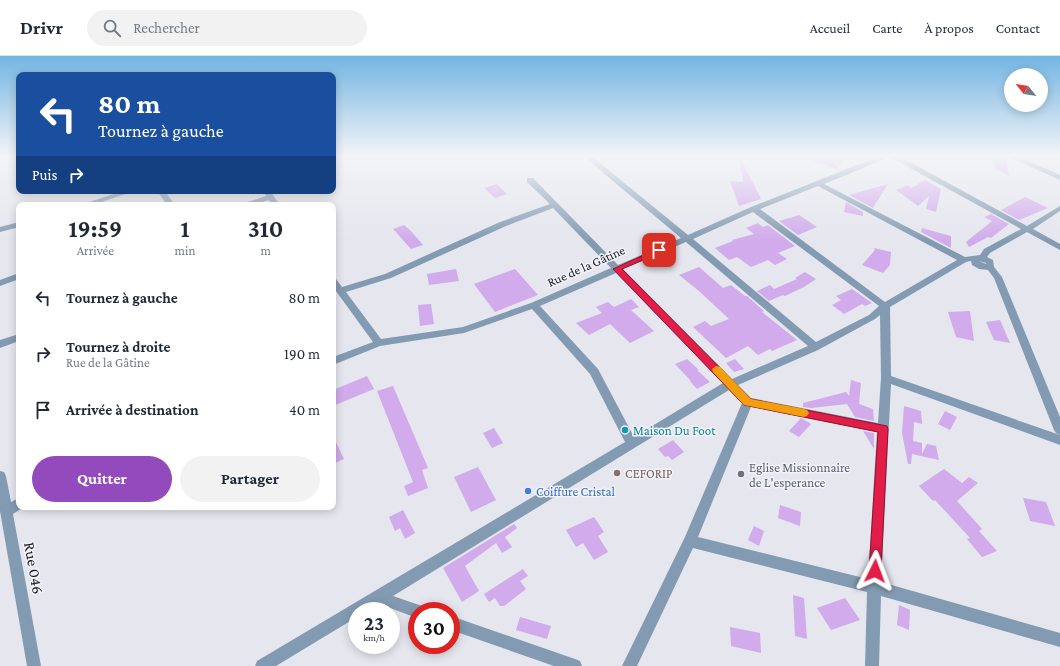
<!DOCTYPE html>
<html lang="fr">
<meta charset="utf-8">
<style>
:root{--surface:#fff;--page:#f2f2f3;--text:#1f2937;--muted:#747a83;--line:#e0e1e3;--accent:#934abd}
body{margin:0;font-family:"Crimson Pro",serif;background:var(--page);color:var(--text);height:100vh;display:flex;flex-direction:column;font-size:15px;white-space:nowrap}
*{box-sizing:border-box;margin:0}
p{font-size:13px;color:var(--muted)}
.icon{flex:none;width:22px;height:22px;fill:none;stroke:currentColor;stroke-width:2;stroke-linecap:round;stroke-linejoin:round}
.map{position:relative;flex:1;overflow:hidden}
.panel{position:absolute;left:16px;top:146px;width:320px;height:308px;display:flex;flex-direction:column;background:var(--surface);border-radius:8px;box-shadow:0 2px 10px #0003}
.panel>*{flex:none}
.top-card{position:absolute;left:16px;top:16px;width:320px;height:122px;border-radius:8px;box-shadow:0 2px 10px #0003;background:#1a4fa0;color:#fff;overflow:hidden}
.needle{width:26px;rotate:300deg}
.tools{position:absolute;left:1004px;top:12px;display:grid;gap:8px}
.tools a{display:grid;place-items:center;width:44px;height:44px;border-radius:50%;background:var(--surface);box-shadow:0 2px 10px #0003;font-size:20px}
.speed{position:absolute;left:348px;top:546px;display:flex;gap:8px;font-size:20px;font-weight:700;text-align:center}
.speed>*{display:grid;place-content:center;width:52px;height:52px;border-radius:50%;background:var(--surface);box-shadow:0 2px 10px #0003;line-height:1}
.speed small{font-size:10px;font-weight:400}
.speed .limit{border:6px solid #d22;background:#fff;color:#111}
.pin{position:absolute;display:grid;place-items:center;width:34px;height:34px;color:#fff;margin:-17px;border-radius:8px;box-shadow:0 2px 6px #0006}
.me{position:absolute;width:44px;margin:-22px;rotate:3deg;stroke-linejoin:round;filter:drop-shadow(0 0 3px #0008)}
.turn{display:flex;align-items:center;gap:14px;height:84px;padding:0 16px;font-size:18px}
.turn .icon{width:52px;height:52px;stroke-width:2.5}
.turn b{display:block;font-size:28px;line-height:34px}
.then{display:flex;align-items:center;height:38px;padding:0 16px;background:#0003;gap:8px;font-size:15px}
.eta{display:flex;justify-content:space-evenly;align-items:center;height:68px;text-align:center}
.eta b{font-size:24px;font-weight:700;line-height:28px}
.button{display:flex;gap:8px;margin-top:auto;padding:8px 16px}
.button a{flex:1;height:46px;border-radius:24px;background:var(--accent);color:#fff;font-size:16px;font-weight:700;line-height:46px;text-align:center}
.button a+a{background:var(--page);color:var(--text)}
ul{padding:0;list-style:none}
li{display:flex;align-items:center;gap:12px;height:56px;padding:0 16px}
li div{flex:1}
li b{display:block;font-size:15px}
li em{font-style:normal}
header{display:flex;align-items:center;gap:24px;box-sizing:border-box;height:56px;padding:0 20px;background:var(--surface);border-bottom:1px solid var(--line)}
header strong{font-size:19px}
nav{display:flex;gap:22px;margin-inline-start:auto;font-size:14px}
.search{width:280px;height:36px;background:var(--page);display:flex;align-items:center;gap:10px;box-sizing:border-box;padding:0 14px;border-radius:22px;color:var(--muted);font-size:15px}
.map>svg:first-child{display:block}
</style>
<header>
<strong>Drivr</strong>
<div class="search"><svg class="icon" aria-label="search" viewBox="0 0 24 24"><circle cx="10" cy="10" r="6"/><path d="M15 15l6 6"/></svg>Rechercher</div>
<nav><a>Accueil</a><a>Carte</a><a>À propos</a><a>Contact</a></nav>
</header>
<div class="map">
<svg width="1060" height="610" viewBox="0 0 1060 610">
<rect width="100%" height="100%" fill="#e5e6ee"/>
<!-- building -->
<path fill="#d1abeb" d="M839 100 843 104 837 113 807 103Z
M994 103 1006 105 1009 120 995 112Z
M740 105H742L761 143 739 150 730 125 743 126Z
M925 124 941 133 936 156 926 153 929 140 918 150 896 134 908 129 911 132Z
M497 128 507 138 495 142 484 132Z
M888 128 873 152 849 139Z
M1025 141 1048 152 1019 164 1001 154Z
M846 146 863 156V160L844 156Z
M991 158 1009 168 991 182 988 181 969 191 966 186 992 165 984 161Z
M799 159 817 171 798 179 779 165Z
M758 167 763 171 768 169 795 190 778 197 787 203 775 209 768 204 751 211 737 201 729 204 715 192 733 185 732 184 754 178 746 172Z
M404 169 411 175 423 189 411 193 393 173Z
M922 172 951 180V192L921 176Z
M874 192 891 196 890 209 883 217 862 209 875 194Z
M699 211 723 232 731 229 745 240H747L764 255 762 256 797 284 772 295 770 293 758 299 748 290 726 302 693 271 705 265 711 270 729 263 699 235 679 219Z
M456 213 459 225 429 229 427 218Z
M515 213 538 239 495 256 474 228Z
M805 216 816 223 804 231 785 240 783 239 769 245 757 235 770 229 774 233 797 223 795 222Z
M852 233 872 247 865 250 862 248 844 258 832 249 841 244 836 240Z
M631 243 639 251 631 254 654 275 630 287 610 268 589 279 576 267 602 257 596 251 608 246 614 251Z
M431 248 434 268 420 270 418 249Z
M970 255 974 285 956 281 948 256Z
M1000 264 1010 287 994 284 986 266Z
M687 303 699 314H697L710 326 697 333 690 325H691L675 308Z
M735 303 744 313 734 316 726 307Z
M367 320 374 333 333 350V334Z
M851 324 861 327 859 348 873 353 874 365 855 361 847 348 811 352 803 351V347L846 336 849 340Z
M393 330 428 412 422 414 428 432 408 440 404 430 413 426 377 335Z
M904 350 921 355 922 368 914 366 913 385 922 387V398L927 388 936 390 939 404 912 398 911 408H908L902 377Z
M945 355 957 361 950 374 938 368Z
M801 362 811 368 799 381 789 375Z
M494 372 503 387 492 392 483 377Z
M863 375 874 377V393Z
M333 380 344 403 333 408Z
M673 384 684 396 672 404 668 400 665 401 658 393Z
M478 411 496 444 471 456 454 421Z
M944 413 962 427 969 421 978 427 957 445 982 473 979 475 997 495 982 501 967 483 970 482 935 444 933 445 919 430Z
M1023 442 1046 446 1055 470 1030 465Z
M780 449 801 456 800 470 778 462Z
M403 454 415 477 405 483 400 472 395 475 389 461Z
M594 461 604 476 598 480 608 496 594 504 583 487 576 491 566 474Z
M514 468 517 472 505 481 512 491 502 497 496 487 465 510 479 535 462 546 443 512Z
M754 470 764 475 759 490 748 484Z
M523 513 528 520 520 525 526 533 504 550H500L495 542 489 546 484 538Z
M793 539 804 542 807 583 795 580Z
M845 542 860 564 831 574 817 552Z
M899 549 910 554 909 574 897 569Z
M520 561 551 570 547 583 516 574Z
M730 571 760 577 761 597 731 590Z"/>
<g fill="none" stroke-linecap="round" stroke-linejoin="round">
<!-- minor -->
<path fill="#839bb2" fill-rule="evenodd" d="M582 99H590L688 179 751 151 882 99H897L1027 170 1060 150V155L1033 173 1060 188V194L1027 176 990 197 987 201 993 204 994 211 1002 221 1060 361V379L1056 377 1054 374 994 222 988 214 979 213 972 209 971 205 966 206 890 251 891 320 1060 379V389L891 328 881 526 1060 577V591L881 540 879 610H865L867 536 693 492 637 610H622L685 481 742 347 729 334 393 540 422 550 424 555H417V562L379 548 367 555H357V561L276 610H255L257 605 625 386 590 318 532 253 464 277 380 290 333 309V301L373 286 333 231V222L336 223 342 231 385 218 500 166 550 148 527 126V122H533L618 209 681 182ZM890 101 1021 173 984 193 980 199 965 201 824 128ZM818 130 957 204 885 246 760 153ZM553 152 611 212 531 247 463 271 381 283 346 236 391 222 506 170ZM753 156 879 250 869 259 816 286 693 183ZM686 186 808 290 732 323 623 213ZM979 205 986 207V208ZM616 217 723 327 634 381 598 313 540 250ZM880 259 881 322 878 367 751 342 738 329 818 294 875 263ZM751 351 877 376 868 523 698 481Z
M1005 99H1015L1060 119V124Z
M123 135H135L92 149H80Z
M157 135H165L175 149H167Z
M262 135H270L280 149H272L269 144 251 149H239L266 140Z
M19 166V171L0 176V171Z
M19 217V223L0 230V224Z
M19 278V285L0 292V284Z
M0 415 4 416 6 420 11 446 19 442V451H24L13 458 41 610H27L0 455Z
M451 560 575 603 580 605 582 610H554L451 574Z"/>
</g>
<!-- sky -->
<linearGradient id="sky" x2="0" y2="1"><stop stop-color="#73b5e3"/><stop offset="0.54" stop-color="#f3f4f7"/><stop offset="1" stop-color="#f3f4f7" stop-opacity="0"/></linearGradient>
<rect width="1060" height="185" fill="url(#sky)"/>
<!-- route -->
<path fill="#e11d48" stroke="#92132f" d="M659 192 662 193V196L622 213 751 343 887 370 888 373 881 515 879 519 875 521 871 519 869 515 878 376 744 349 613 213Z"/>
<!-- slow -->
<path fill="#f59e0b" d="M716 310 720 311 751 343 804 353 807 354 809 357 807 360 804 361 744 349 713 316 712 313Z"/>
<!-- markers -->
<circle fill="#0f9aa8" stroke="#f2f3fb" stroke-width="1.5" cx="625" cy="374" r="4"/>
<circle fill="#8d6e63" stroke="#f2f3fb" stroke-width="1.5" cx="617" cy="417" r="4"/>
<circle fill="#6b7280" stroke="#f2f3fb" stroke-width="1.5" cx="741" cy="418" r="4"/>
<circle fill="#3f7fe0" stroke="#f2f3fb" stroke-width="1.5" cx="528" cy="435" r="4"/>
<g text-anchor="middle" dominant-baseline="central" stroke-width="3" stroke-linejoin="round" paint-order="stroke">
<!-- street labels -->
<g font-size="13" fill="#212124" stroke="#f2f3fb">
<text transform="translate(586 210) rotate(-24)">Rue de la Gâtine</text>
</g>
<!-- culture labels -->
<g font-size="13" fill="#0d838f" stroke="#f2f3fb" text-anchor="start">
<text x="633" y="374">Maison Du Foot</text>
</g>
<!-- worship labels -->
<g font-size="13" fill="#5b616d" stroke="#f2f3fb" text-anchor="start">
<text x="749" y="411">Eglise Missionnaire<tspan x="749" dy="15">de L'esperance</tspan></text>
</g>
<!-- education labels -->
<g font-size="13" fill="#785e54" stroke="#f2f3fb" text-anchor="start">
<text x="625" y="417">CEFORIP</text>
</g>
<!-- shop labels -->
<g font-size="13" fill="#366cbe" stroke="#f2f3fb" text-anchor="start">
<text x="536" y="435">Coiffure Cristal</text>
</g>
<!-- near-street labels -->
<g font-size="16" fill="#212124" stroke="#f2f3fb">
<text transform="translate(34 512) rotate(80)">Rue 046</text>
</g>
</g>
</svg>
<div class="tools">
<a><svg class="needle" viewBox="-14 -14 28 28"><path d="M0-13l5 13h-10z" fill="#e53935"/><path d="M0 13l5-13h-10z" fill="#747a83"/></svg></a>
</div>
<div class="speed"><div>23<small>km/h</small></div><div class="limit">30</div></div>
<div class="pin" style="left:659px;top:194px;background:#d93025"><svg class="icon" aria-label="arrive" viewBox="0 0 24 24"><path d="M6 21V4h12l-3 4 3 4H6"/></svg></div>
<svg class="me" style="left:875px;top:515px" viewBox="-20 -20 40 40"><path d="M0-17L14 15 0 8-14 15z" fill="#e11d48" stroke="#fff" stroke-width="4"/></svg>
<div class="top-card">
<div class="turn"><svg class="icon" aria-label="left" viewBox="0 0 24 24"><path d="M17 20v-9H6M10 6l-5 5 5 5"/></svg><div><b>80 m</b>Tournez à gauche</div></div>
<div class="then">Puis<svg class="icon" aria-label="right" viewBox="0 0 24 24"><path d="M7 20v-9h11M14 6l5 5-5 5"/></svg></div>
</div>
<section class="panel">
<div class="eta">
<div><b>19:59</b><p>Arrivée</p></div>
<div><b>1</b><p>min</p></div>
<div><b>310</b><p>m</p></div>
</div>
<ul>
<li><svg class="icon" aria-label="left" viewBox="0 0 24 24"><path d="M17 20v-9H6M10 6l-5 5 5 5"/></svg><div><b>Tournez à gauche</b></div><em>80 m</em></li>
<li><svg class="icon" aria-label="right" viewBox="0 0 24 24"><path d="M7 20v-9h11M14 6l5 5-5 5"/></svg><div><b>Tournez à droite</b><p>Rue de la Gâtine</p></div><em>190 m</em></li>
<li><svg class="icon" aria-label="arrive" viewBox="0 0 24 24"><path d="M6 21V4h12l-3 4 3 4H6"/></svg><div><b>Arrivée à destination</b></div><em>40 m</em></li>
</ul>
<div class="button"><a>Quitter</a><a>Partager</a></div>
</section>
</div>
